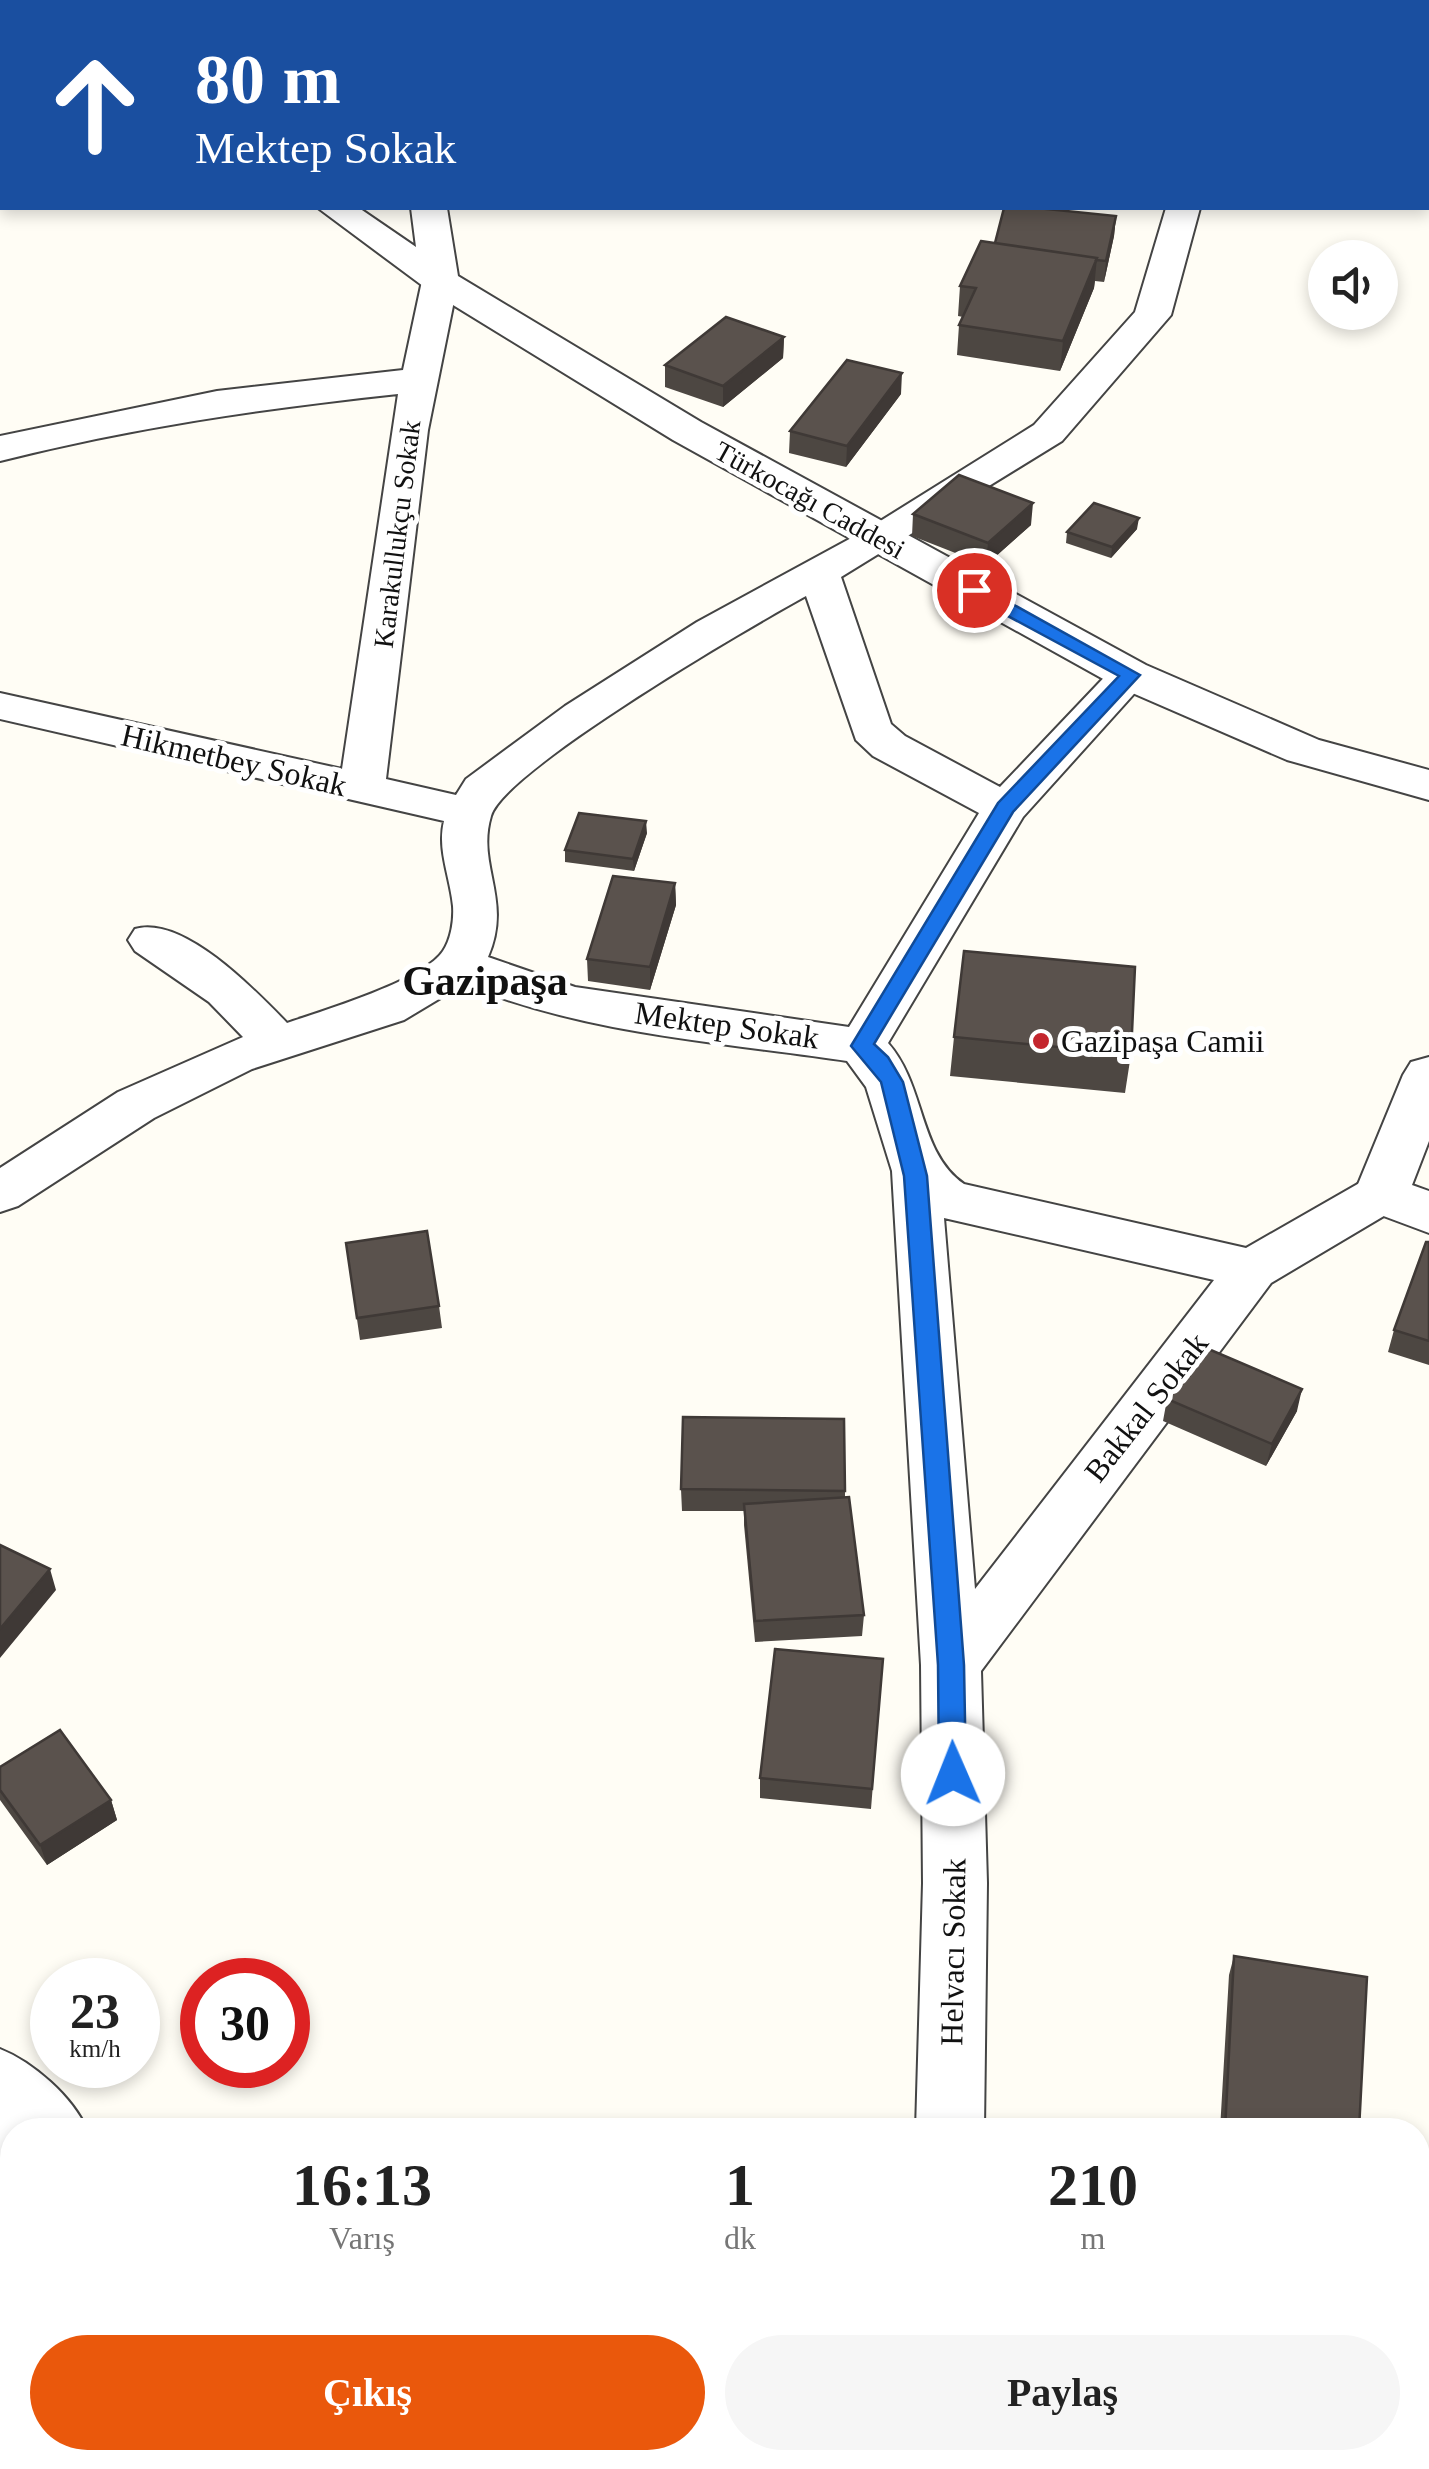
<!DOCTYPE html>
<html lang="tr">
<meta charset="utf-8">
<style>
:root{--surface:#fff;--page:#f6f6f6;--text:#222;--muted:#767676;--accent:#ea580c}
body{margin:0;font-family:"Times New Roman",serif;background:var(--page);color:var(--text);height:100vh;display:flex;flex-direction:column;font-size:38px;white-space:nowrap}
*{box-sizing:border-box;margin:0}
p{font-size:32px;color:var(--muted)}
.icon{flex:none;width:55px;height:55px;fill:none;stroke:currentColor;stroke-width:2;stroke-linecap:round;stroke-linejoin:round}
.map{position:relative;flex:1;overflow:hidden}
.side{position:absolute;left:0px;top:2118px;width:1430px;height:352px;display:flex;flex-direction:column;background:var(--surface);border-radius:40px 40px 0 0;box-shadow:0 5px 15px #0003}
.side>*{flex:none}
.guide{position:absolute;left:0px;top:0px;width:1430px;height:210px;box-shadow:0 5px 15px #0003;background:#1a4fa0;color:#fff;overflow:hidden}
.buttons{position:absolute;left:1308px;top:240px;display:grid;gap:20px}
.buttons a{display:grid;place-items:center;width:90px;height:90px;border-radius:50%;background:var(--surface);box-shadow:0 5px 15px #0003;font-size:50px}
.speed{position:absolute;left:30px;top:1958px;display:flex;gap:20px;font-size:50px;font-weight:700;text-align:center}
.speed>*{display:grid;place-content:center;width:130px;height:130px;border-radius:50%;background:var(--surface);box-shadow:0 5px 15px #0003;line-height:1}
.speed small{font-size:25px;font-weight:400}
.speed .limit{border:15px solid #d22;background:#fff;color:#111}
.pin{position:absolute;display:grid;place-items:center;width:85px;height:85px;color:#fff;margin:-42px;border:5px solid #fff;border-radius:50%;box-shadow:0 2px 10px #0007}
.me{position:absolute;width:110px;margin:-55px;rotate:359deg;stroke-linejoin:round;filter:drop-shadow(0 0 8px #0008)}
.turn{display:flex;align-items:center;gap:35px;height:210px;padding:0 30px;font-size:45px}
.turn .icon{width:130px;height:130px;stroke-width:2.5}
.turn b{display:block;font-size:70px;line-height:85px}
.eta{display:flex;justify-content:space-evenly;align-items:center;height:170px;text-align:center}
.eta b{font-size:60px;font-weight:700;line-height:70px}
.primary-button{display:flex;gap:20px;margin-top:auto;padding:20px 30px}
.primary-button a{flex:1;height:115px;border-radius:60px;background:var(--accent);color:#fff;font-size:40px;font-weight:700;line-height:115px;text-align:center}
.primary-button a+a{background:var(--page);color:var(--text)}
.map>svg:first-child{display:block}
</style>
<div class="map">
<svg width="1429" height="2469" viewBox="0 0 1429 2469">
<rect width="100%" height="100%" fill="#fffdf5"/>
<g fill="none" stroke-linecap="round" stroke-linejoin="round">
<defs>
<path id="minor" d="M0 10H2V28H0Z
M1428 94H1429V114H1428Z
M2 98V118L0 119V99Z
M1166 208H1200L1171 315 1062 441 841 577 891 724 905 736 1000 787 1115 666 1130 662 1145 666 1151 675 1023 817 888 1043C926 1086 918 1152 964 1184L1246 1248 1363 1181 1381 1175 1399 1181 1407 1194 1399 1207 1271 1283 981 1671 987 1883 984 2130H916L923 1883 921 1665 892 1171 866 1087 847 1061C719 1042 585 1034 464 984L404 1020 252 1069 154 1118 18 1206 0 1212V1168L118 1092 243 1037 209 1002 135 951 128 940 135 929C183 915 255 990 287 1023 322 1011 423 981 443 951 451 939 454 921 453 906 450 876 437 850 444 821L0 719V693L342 769 398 394C259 409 136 427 0 461V436L217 391 403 370 422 281 427 273H453L458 281 428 430 386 779 456 795 466 779 565 706 697 622 866 530 1034 425 1135 312ZM806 596 856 740 873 756 979 813 849 1027 575 987 488 957C513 899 476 866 491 816 504 770 753 625 806 596ZM944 1218 1214 1280 975 1589Z
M0 2049C33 2062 73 2097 87 2130H12V2291L0 2296Z
M1418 2238 1429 2239V2309L1418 2308Z
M963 2458H1037L1041 2469H967Z"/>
<path id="tertiary" d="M141 0H173L174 2H142Z
M377 0H410L411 2H378Z
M418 0H450V2H418Z
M318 208H359L416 247 411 208H447L458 276 701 422 1146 665 1319 740 1429 770V800L1287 760 1114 685 673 440 427 289Z
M1429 1057V1141L1412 1185 1429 1191V1233L1362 1208 1354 1194 1403 1075 1411 1062Z
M320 2458H405L400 2469H315Z"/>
</defs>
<!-- minor casing -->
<use href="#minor" stroke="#444" stroke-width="4"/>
<!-- tertiary casing -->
<use href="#tertiary" stroke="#444" stroke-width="4"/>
<!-- minor -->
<use href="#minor" fill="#fff" fill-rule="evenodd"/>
<!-- tertiary -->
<use href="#tertiary" fill="#fff" fill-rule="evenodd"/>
</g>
<!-- wall -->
<path fill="#4d4742" d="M806 0H942V2H870Z
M1116 216 1114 236 1104 282 1095 281 1094 288 1060 371 957 355 959 325 963 317 958 316 960 286 995 243Z
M784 337 783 358 723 407 665 387V365Z
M901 394 846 467 789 453 790 431Z
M913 514 1031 525 986 565 912 536Z
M1137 529 1111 558 1066 543 1067 532Z
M647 833 634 871 565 862V850Z
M675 883 676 905 650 990 588 981 587 959Z
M954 1037 1131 1054 1125 1093 950 1076Z
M1429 1242V1365L1388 1352 1394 1330Z
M346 1243 439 1306 442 1328 360 1340Z
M1167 1399 1297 1411 1266 1466 1163 1421Z
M681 1489 845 1491V1498L864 1615 862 1636 755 1642 744 1525V1511H682Z
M883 1659 871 1809 760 1798V1778Z
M0 1767 111 1800 117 1820 47 1865 0 1800Z
M1234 1956 1359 2130H1220L1229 1975Z
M1087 2458H1155L1087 2459Z
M1355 2458H1418L1429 2469H1355Z"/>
<!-- shaded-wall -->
<path fill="#3f3936" d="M1116 216 1114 236 1104 282 1106 261Z
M1097 258 1094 288 1060 371 1063 341Z
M784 337 783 358 723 407V386Z
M902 373 901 394 846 467 847 446Z
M1033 503 1031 525 986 565 988 543Z
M1139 518 1137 529 1111 558 1112 547Z
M646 821 647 833 634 871 633 859Z
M675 883 676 905 650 990V967Z
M1302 1389 1297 1411 1266 1466 1272 1444Z
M50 1569 56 1590 0 1658V1629Z
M111 1800 117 1820 47 1865 40 1845Z"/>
<!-- building -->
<path fill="#5a524d" stroke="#3f3936" stroke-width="2.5" d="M969 0H1065V2H969Z
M1004 208H1037L1116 216 1106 261 1096 260 1097 258 995 243Z
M981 241 1097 258 1063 341 959 325 976 288 960 286Z
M726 317 784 337 723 386 665 365Z
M847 360 902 373 847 446 790 431Z
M959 475 1033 503 988 543 913 514Z
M1094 503 1139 518 1112 547 1067 532Z
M579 813 646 821 633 859 565 850Z
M613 876 675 883 650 967 587 959Z
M964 951 1135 967 1131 1054 954 1037Z
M427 1231 439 1306 357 1318 346 1243Z
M1426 1242H1429V1341L1394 1330Z
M1199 1345 1302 1389 1272 1444 1167 1399Z
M683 1417 844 1419 845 1491 681 1489Z
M849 1497 864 1615 755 1621 744 1504Z
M0 1545 50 1569 0 1629Z
M775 1649 883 1659 872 1789 760 1778Z
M60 1730 111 1800 40 1845 0 1790V1767Z
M1234 1956 1367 1977 1359 2130H1225Z
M1418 2299 1429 2301V2469H1366V2458H1418Z"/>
<!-- route -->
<path fill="#1a73e8" stroke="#114b97" stroke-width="2.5" d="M967 586H980L1140 675 1013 812 874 1044 888 1057 903 1082 927 1176 964 1665 966 1774 962 1783H943L939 1774 938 1665 904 1176 881 1082 851 1046 998 803 1119 676 967 594Z"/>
<!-- markers -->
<circle fill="#c4262e" stroke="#fff" stroke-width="4" cx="1041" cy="1041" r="10"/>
<g text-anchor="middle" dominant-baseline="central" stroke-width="10" stroke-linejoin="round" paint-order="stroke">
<!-- far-street labels -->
<g font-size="28" fill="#111" stroke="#fff">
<text transform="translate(810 500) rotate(29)">Türkocağı Caddesi</text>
<text transform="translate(397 534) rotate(-83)">Karakullukçu Sokak</text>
</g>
<!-- street labels -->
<g font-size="32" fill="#111" stroke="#fff">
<text transform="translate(234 760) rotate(13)">Hikmetbey Sokak</text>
<text transform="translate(727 1025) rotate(8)">Mektep Sokak</text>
<text transform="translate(1146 1407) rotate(-52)">Bakkal Sokak</text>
<text transform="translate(953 1952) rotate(-89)">Helvacı Sokak</text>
</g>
<!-- poi labels -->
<g font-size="32" fill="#111" stroke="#fff" text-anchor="start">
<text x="1061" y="1041">Gazipaşa Camii</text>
</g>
<!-- district labels -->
<g font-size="42" font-weight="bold" fill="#111" stroke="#fff">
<text x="485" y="981">Gazipaşa</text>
</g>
</g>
</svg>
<div class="buttons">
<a><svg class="icon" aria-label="sound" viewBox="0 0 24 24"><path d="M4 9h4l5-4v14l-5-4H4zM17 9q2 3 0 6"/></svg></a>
</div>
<div class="speed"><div>23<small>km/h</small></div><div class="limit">30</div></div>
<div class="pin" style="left:974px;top:590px;background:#d93025"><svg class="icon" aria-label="arrive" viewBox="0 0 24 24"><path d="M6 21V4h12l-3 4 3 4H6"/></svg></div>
<svg class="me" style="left:953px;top:1774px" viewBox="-20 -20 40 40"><circle r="19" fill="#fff"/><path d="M0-13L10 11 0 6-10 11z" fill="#1a73e8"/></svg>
<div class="guide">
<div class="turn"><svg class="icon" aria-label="ahead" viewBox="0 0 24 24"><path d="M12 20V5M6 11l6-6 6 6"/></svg><div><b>80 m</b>Mektep Sokak</div></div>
</div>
<section class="side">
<div class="eta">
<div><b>16:13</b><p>Varış</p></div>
<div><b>1</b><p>dk</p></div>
<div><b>210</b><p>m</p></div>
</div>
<div class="primary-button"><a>Çıkış</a><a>Paylaş</a></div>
</section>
</div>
